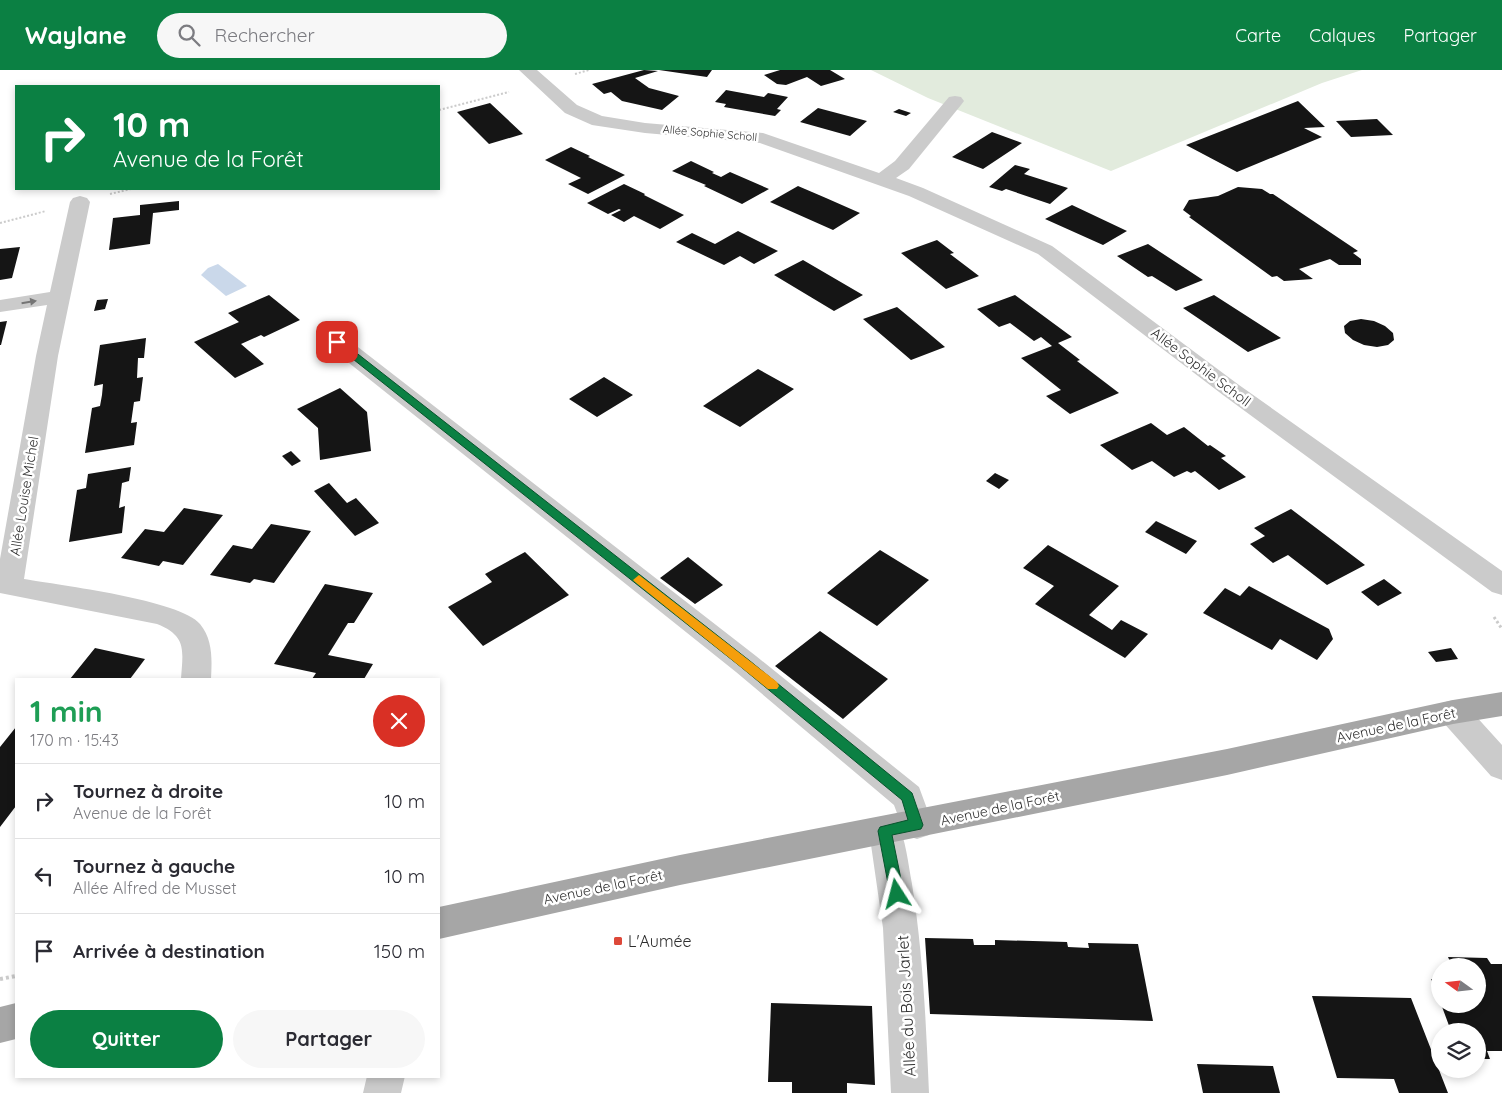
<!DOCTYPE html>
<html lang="fr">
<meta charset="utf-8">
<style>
:root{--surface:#fff;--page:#f7f7f7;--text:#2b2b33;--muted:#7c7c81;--line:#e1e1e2;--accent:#0b8043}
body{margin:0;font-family:Quicksand,sans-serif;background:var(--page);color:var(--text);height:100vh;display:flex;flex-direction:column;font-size:19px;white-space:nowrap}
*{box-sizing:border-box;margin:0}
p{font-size:16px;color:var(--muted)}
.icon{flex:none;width:28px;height:28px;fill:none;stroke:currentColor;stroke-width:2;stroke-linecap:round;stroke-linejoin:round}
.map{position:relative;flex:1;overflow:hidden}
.sheet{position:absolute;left:15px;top:608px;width:425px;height:400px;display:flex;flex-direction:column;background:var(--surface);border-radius:0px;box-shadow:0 2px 8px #0003}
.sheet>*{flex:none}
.top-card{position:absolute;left:15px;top:15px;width:425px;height:105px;border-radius:0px;box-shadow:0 2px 8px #0003;background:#0b8043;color:#fff;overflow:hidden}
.needle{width:32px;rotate:285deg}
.tools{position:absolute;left:1431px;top:888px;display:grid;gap:10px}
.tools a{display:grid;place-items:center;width:55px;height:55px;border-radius:50%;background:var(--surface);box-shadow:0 2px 8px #0003;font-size:25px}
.pin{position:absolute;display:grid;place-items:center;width:42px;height:42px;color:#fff;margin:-21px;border-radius:10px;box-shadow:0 2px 8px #0006}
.me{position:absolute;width:55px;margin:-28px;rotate:351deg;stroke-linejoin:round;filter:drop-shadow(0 0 4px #0008)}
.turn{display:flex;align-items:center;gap:18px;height:105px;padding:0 15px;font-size:22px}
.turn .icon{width:65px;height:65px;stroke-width:2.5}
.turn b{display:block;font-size:35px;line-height:42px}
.round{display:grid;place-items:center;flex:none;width:52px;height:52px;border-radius:26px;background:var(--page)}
.overview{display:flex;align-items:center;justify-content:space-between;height:85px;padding:0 15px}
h1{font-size:30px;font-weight:700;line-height:38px;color:#1e9e55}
.cta{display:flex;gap:10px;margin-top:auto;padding:10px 15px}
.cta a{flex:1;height:58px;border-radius:30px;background:var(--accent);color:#fff;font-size:20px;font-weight:700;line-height:58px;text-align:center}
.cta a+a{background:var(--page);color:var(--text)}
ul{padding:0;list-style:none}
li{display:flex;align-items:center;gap:15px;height:75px;padding:0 15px;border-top:1px solid var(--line)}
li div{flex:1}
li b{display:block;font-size:19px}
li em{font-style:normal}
header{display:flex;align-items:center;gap:30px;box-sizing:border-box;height:70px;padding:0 25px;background:var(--accent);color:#fff}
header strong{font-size:24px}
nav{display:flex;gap:28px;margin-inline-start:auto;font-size:18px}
.search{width:350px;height:45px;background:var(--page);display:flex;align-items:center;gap:12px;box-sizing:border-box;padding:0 18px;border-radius:28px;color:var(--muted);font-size:19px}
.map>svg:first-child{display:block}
</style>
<header>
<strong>Waylane</strong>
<div class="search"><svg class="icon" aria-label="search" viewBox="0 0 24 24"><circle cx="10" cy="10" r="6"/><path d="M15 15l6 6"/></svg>Rechercher</div>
<nav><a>Carte</a><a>Calques</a><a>Partager</a></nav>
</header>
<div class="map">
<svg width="1502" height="1023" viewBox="0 0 1502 1023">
<rect width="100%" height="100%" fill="#fff"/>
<!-- green -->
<path fill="#e2ebdd" d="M871 0H1362L1322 13 1111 101 928 28Z"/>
<!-- water -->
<path fill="#cad8ea" d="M218 194 247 216 226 226 201 205 208 198Z"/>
<!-- building -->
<path fill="#151515" d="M644 0 658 1 635 8 649 18 679 26 662 40 622 31 611 22 604 24 592 14Z
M659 0H712L707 7Z
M780 0H830L845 9 821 16 807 7 786 15 777 14 764 5Z
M726 20 764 27 768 23 788 27 777 39 781 40 775 46 724 37 726 34 715 32Z
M1298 31 1325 57 1304 58 1322 67 1237 102 1186 75Z
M490 33 523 64 489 74 457 42Z
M818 38 867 51 850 66 800 52Z
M899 39 911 43 906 46 893 42Z
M1377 49 1393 65 1351 67 1336 51Z
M992 62 1022 73 983 99 952 87Z
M571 77 590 86 588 87 625 105 588 124 568 114 581 108 545 90Z
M691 91 714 102 712 103 721 107 730 102 769 119 742 134 704 116 706 115 672 101Z
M1015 95 1030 99 1024 104 1068 118 1050 134 1006 119 1002 121 989 117Z
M624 114 645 124 644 125 684 145 660 159 634 146 624 152 611 145 621 140 619 139 608 144 587 133Z
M798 116 826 128 860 143 833 160 770 132Z
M1238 117 1262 119 1270 124H1273L1358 181 1353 183 1361 189V195H1339L1330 189 1299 199 1313 209 1284 211 1277 206 1272 207 1189 147 1191 146 1183 140 1189 130 1218 126Z
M179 131V140L153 143 150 174 109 180 113 148 140 145V135Z
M1072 135 1127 161 1103 175 1045 149Z
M738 161 778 181 754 194 740 186 724 195 676 172 692 163 715 174Z
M937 170 954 183 950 184 979 206 946 219 901 183Z
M1148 174 1203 210 1176 221 1152 206 1148 207 1117 186Z
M20 177 12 208 0 210V179Z
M803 190 863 225 834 241 774 205Z
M269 225 300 250 264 267 261 265 241 274 264 294 235 308 194 272 239 252 228 243Z
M1015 225 1072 267 1058 273 1080 290 1077 291 1119 323 1070 344 1046 326 1061 320 1021 288 1052 276 1041 267 1034 271 1010 253 999 257 977 239Z
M1214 225 1281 268 1248 282 1183 238Z
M108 229 105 239 94 241 97 230Z
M897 237 926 261 945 277 911 290 863 249Z
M1361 249 1374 251 1385 256 1393 263 1394 270 1388 275 1377 277 1364 275 1353 270 1345 263 1344 256 1350 251Z
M7 251 1 275H0V252Z
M146 268 144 288H138L137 308 143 307 140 331 134 332 131 353 137 352 134 375 85 383 92 338 100 336 102 325 103 314 94 316 100 275Z
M758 299 794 319 740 357 703 336Z
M604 307 633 325 597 347 569 329Z
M340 318 367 342 371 381 320 390 318 358 297 339Z
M1151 353 1167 365 1184 357 1208 376 1210 375 1226 386 1221 388 1246 407 1219 420 1195 401 1191 403 1187 401 1174 407 1152 391 1132 400 1100 375Z
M291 381 301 391 292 396 282 386Z
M131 397 129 411 122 413 119 438 125 436 122 463 69 472 77 420 86 418 88 404Z
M995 403 1009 410 999 419 986 411Z
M329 413 347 433 356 428 379 453 355 466 314 421Z
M184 438 223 445 183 495 163 491 159 496 121 488 145 459 164 462Z
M1291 439 1332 470 1365 495 1327 515 1288 485 1273 493 1250 474 1265 466 1254 458Z
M1156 451 1197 471 1186 484 1145 462Z
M271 454 311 461 274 513 254 509 250 513 210 505 233 475 252 479Z
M1048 475 1119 516 1089 545 1112 560 1121 550 1148 564 1125 588 1035 534 1054 516 1023 498Z
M880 480 929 510 877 556 827 523Z
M525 482 569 525 483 576 448 537 492 512 485 504Z
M688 487 723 515 695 534 660 508Z
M1384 509 1402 523 1378 536 1361 522Z
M325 514 373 523 354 553H348L328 585 373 594 364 609H312L316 603 274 594Z
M1249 516 1329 559 1333 569 1317 590 1280 569 1272 580 1203 543 1225 518 1240 526Z
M820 561 888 609 843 649 775 596Z
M95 578 145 589 130 609H70Z
M1451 578 1458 589 1436 592 1428 582Z
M16 657V736L0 757V677Z
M925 868 973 869 974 875H995V870L1067 872 1068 877 1089 878 1088 873 1138 874 1153 951 930 944Z
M1448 887 1487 888 1491 894H1502V981H1487L1490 989H1478V961H1451L1441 934H1478V896H1452Z
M1431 909H1440V932Z
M1312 926 1411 928 1448 1023H1399L1394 1009 1337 1008Z
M771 933 872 936 875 1015 847 1013V1023H792V1012H768Z
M1197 994 1273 996 1280 1023H1203Z"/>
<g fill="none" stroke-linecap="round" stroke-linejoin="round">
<!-- path-far2 -->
<path stroke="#cbcbcb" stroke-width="2" stroke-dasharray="2 2" stroke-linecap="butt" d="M575 4 589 0
M439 40 509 22
M110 124 131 119
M0 153 46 141"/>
<!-- path-far1 -->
<path stroke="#cbcbcb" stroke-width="3" stroke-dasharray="2.5 2.5" stroke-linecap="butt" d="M1494 547 1502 559"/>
<!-- path -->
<path stroke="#cbcbcb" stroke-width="4" stroke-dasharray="3 3" stroke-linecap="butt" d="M0 909 16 906"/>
<!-- street -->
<path fill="#cbcbcb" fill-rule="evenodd" d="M519 0H537L577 35 602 46 645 53 763 63 879 103 895 91 949 27 955 26 961 27 964 31 961 35 909 99 896 108 923 118 1052 176 1239 315 1502 501V525L1492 522 1223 325 1038 184 909 126 760 73 645 63 592 55 565 43Z
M80 126 87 128 90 132 58 286 24 509C59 515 181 530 200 554 213 570 212 589 211 609H181C183 580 187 566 157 554L0 523V489L36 286 47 235 0 242V230L50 222 70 132 73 128Z
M337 265 345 267 756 586 919 717 933 755 929 765 917 769 905 765 894 735 736 602 329 277 326 272 329 267Z
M1453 630 1464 633 1502 675V710L1491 706 1442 651 1438 642 1442 633Z
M885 747 897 751C906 770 908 793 912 814 923 883 926 953 929 1023H891L883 858 869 761 873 751Z
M367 1006H405L401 1023H363Z"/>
<!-- primary -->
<path fill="#a6a6a6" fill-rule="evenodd" d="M1502 622V646L1453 654 1227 705 680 815 439 869V837L680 785 1227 679 1453 630Z
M16 933V969L0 973V937Z"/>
</g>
<!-- one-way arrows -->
<defs><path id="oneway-solid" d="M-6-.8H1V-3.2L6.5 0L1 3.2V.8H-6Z" transform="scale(1.25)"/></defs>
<use fill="#757575" href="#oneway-solid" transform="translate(29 232) rotate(-9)"/>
<!-- route -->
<path fill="#0b8043" stroke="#07532c" d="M334 270H340L750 591 912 723 923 755 921 759 892 765 904 824 902 829 897 830 892 829 890 824 878 761 880 757 908 750 902 730 741 597 334 274Z"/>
<!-- slow -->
<path fill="#f59e0b" d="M639 505 777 612 779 616 777 619H768L635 512 633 510Z"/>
<!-- markers -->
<rect fill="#dd4839" stroke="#fff" stroke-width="2" x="613" y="866" width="10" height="10" rx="2.5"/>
<g text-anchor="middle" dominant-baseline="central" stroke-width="5" stroke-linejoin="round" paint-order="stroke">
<!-- far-street labels -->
<g font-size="11" fill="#2e2e2e" stroke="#fff">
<text transform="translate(710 63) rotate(5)">Allée Sophie Scholl</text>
</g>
<!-- street labels -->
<g font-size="14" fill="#2e2e2e" stroke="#fff">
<text transform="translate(1201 297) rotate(37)">Allée Sophie Scholl</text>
<text transform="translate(24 426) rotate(-81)">Allée Louise Michel</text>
<text transform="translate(1396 655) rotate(-12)">Avenue de la Forêt</text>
<text transform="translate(1000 738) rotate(-12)">Avenue de la Forêt</text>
<text transform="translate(603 817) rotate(-12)">Avenue de la Forêt</text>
</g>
<!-- near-poi labels -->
<g font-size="16" fill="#2e2e2e" stroke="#fff" text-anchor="start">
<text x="628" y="871">L'Aumée</text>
</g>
<!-- near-street labels -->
<g font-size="16" fill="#2e2e2e" stroke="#fff">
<text transform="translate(906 936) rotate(-93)">Allée du Bois Jarlet</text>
</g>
</g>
</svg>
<div class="tools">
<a><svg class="needle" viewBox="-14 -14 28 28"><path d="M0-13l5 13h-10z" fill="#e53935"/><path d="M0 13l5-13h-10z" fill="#7c7c81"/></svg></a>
<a><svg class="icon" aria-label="layers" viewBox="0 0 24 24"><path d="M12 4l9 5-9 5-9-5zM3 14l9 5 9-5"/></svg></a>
</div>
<div class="pin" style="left:337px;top:272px;background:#d93025"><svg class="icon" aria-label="arrive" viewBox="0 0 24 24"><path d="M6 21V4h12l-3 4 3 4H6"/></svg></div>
<svg class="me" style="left:897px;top:824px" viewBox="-20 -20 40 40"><path d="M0-17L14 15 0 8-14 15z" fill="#0b8043" stroke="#fff" stroke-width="4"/></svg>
<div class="top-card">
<div class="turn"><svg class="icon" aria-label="right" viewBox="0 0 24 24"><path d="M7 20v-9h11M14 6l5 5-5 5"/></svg><div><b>10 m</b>Avenue de la Forêt</div></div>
</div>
<section class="sheet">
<div class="overview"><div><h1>1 min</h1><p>170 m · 15:43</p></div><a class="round" style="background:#d93025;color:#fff"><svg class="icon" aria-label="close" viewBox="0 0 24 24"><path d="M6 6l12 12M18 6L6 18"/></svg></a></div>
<ul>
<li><svg class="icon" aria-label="right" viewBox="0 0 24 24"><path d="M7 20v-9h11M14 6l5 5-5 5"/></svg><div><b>Tournez à droite</b><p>Avenue de la Forêt</p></div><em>10 m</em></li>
<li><svg class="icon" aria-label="left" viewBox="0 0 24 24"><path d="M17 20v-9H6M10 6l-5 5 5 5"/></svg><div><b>Tournez à gauche</b><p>Allée Alfred de Musset</p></div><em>10 m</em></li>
<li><svg class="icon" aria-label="arrive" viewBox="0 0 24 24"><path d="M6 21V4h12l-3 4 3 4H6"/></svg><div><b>Arrivée à destination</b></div><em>150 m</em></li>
</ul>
<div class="cta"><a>Quitter</a><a>Partager</a></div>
</section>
</div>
